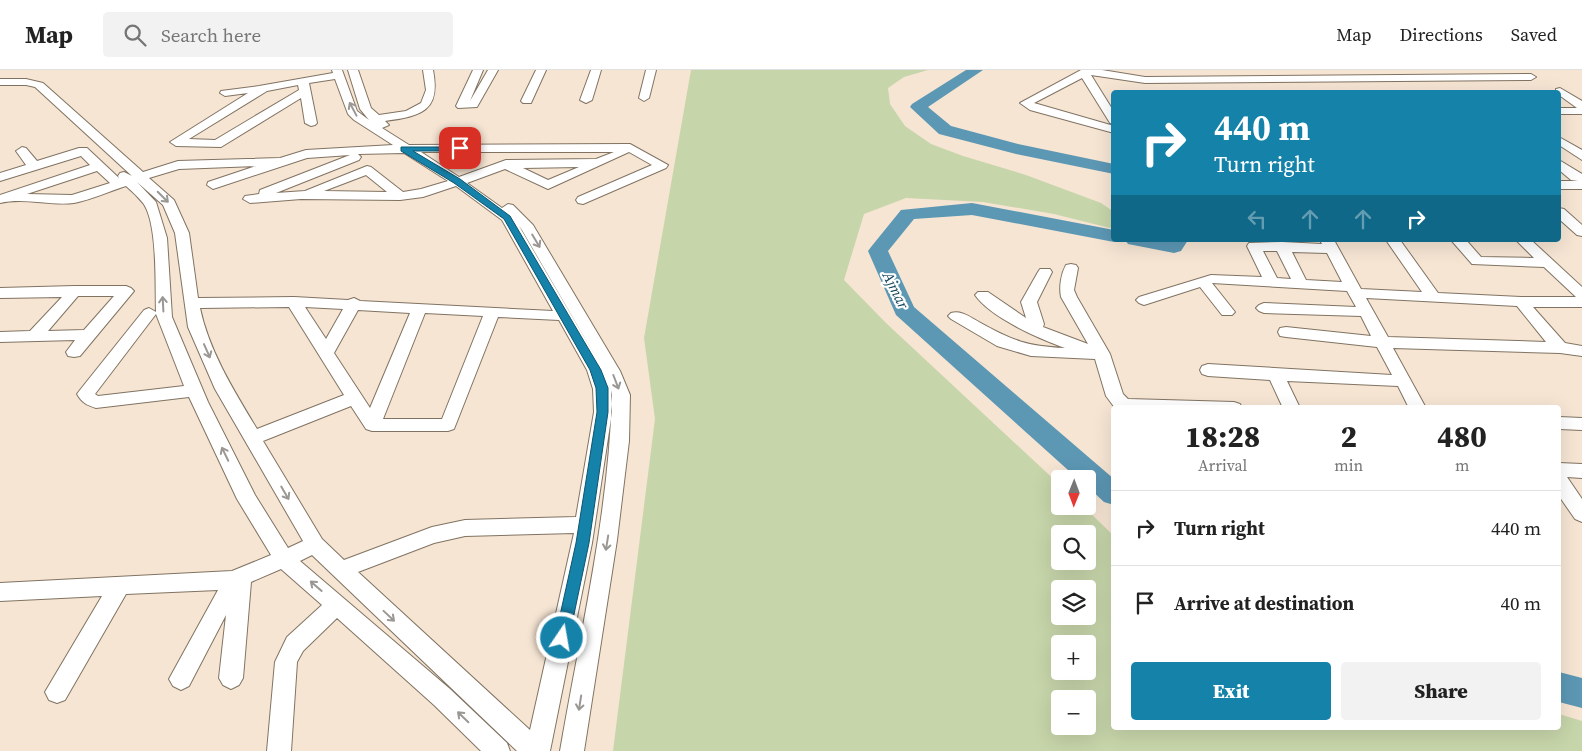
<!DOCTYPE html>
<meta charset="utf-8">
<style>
:root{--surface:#fff;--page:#f2f2f2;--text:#222;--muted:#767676;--line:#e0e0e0;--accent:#1582aa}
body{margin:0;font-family:"Source Serif 4",serif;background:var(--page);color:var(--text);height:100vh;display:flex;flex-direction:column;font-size:19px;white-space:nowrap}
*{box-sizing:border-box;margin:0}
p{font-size:16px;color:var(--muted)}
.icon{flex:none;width:28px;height:28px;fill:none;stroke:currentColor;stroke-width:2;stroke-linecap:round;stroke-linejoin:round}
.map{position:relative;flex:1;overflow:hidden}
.side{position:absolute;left:1111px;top:335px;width:450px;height:325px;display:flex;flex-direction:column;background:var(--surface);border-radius:5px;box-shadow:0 5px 20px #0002}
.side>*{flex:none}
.hud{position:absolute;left:1111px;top:20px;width:450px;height:152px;border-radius:5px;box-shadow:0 5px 20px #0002;background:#1582aa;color:#fff;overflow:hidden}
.needle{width:32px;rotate:181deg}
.tools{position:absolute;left:1051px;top:400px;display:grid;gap:10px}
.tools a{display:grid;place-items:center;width:45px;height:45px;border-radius:5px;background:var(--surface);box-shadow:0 5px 20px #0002;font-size:25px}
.pin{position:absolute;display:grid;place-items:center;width:42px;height:42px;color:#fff;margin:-21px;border-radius:10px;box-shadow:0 2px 8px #0006}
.me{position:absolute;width:55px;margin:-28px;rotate:12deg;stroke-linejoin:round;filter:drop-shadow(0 0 4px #0008)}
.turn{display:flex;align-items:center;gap:18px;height:105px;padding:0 20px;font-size:22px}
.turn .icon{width:65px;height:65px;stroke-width:2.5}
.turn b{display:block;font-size:35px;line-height:42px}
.lanes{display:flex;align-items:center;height:48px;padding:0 20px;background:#0003;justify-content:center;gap:25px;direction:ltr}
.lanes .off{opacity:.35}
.eta{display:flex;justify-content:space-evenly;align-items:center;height:85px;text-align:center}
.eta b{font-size:30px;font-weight:800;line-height:35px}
.primary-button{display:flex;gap:10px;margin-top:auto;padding:10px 20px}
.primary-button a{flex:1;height:58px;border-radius:5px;background:var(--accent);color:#fff;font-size:20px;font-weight:800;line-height:58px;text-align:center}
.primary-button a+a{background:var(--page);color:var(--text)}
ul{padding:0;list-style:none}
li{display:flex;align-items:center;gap:15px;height:75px;padding:0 20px;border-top:1px solid var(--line)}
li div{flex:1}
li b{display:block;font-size:19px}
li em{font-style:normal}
header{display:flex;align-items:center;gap:30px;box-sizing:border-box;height:70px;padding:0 25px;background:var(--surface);border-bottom:1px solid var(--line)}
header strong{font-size:24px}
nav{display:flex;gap:28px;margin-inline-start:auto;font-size:18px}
.search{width:350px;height:45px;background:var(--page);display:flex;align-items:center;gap:12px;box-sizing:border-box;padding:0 18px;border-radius:5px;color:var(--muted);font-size:19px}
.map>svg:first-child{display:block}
</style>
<header>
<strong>Map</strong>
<div class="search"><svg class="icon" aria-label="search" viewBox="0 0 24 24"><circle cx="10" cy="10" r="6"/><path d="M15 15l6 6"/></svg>Search here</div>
<nav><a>Map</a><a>Directions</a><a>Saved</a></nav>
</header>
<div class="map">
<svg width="1582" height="681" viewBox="0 0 1582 681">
<rect width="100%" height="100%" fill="#f6e5d3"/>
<!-- green -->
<path fill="#c7d5aa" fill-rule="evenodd" d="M691 0H928L904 7 888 18 890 34 905 56 931 74 963 86 1026 105 1101 133 1114 142V159L1054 144 983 132 906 128 864 144 844 210 886 253 1060 415V436H1083L1114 466V658H1559V644L1582 651V681H613L655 349 644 268ZM1060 464H1088V491H1060ZM1060 519H1088V546H1060ZM1060 574H1088V601H1060ZM1060 629H1088V656H1060Z"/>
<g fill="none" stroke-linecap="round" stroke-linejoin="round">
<!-- river -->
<path fill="#5c97b4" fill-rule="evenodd" d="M966 0H983L928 37 951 56 1018 74 1114 94V104L1016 84 939 64 910 37 912 34Z
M972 133 1114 160V170H1121L1114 172 972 145 914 149 888 181 914 237 1114 409V435L1104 432 1088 417V409H1078L896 245 868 181 871 177 901 140Z
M1125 170H1188L1181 181 1174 183 1128 174Z
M1559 602 1582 608V638L1559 632Z"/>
<defs>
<path id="minor" d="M332 0H342L357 41 369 50 360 39 348 0H358L371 38 379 45 406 41 421 33 426 20 423 0H433C441 41 422 46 385 51L389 55 382 58 409 75 630 74 668 95 666 98 583 134 578 133 576 130 578 127 652 95 629 82 548 119 505 99 467 113 502 138 508 134 513 135 533 155 620 301 630 325 629 371 617 470 584 681H560C580 564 609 444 612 325L611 320 612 342 592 473 550 681H517L312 485 300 491 450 619 507 673 510 681H481L434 635 337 548 303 581 297 592 291 681H267L275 592 287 567 322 535 281 499 251 512 243 608 239 615 231 619 223 615 219 608 226 545 189 616 181 620 173 616 169 609 218 520 126 524 65 630 57 633 49 630 45 622 102 526 0 531V513L232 501 271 485 237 429 189 327 96 338C87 335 82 333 77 324L80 320 144 240 149 238 156 242C155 216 158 153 143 133 138 127 132 121 126 116 110 121 91 130 74 133 49 136 24 127 0 133V125L90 95 81 86 0 111V103L26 95 16 81 22 77 26 78 37 91 79 78H87L119 108 118 106 120 103 124 102 132 106 35 17 26 15H0V9H26L43 13 143 102 178 91 280 88 306 80 393 75 354 50 348 44 335 9 309 13 317 53 315 55 311 56 305 53 301 28 221 77 176 76 170 72 248 23 225 26 220 23 221 21 259 16 333 3ZM298 15 299 20 215 70 189 69 267 21ZM421 82H614L596 89 506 90 459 107ZM404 83 448 111 421 119 403 122 371 97 367 96 305 121 276 123 359 90 361 87 358 84ZM350 85 260 120 259 124 245 126 243 129 250 133 301 129 400 130 423 127 456 116 502 150 553 241 360 231 354 228 348 230 294 227 198 228 189 163 174 130 149 108 179 99 256 96 208 112 207 115 213 119 307 88ZM579 97 548 110 523 98ZM97 101 110 113 72 125 27 124ZM366 105 387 122 324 121ZM137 112 163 135 175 163 188 257 215 319 303 471 288 478 255 425 208 332 172 247 167 168 156 132ZM519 156 522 160 600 294ZM289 237 344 325 257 359C234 321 209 281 200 238ZM305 237 343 239 326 269ZM358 240 410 243 370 338 334 283ZM425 243 483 246 442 349H383ZM156 244 184 316 98 326 95 324ZM498 247 559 250 587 300 593 319 594 342 576 447 465 450 432 457 344 490 322 469 263 371 351 336 366 359 372 361H448L454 359ZM574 463 530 660 358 502 434 473 465 466Z
M473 0H483L470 31 488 0H498L477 37 458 38 456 36Z
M536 0H546L531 33H523L521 31Z
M591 0H601L592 30 586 33 580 30Z
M646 0H656L649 28 644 31 639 28Z
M1081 0H1102L1145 7 1531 4 1536 7 1531 10 1145 13 1091 5 1114 42V54L1110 53 1082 8 1034 33 1114 56V63L1030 40 1020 33Z
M1560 18 1582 31V44H1559V38H1577L1559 25V22H1556V19Z
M1559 67 1582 80V90L1559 75Z
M1559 90 1582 104V119H1559V111H1578L1571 110 1559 100Z
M1559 138 1564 139 1582 155V166L1577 165 1559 149Z
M1320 170H1334L1361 219 1422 222 1386 170H1400L1438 223 1521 227H1576L1544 197 1472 194 1451 170H1466L1481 187 1534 188 1516 170H1531L1582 217V237H1533L1565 273 1582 276V286L1560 283 1393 278 1426 338H1409L1398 316 1287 311 1300 338H1283L1270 310 1208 306 1202 304 1200 300 1202 296 1208 294 1392 305 1377 277 1286 267 1280 266 1278 262 1280 258 1286 257 1371 266 1361 246 1264 243 1259 241 1256 238 1259 235 1264 233 1356 237 1347 221 1212 213 1235 242 1232 245H1222L1200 217 1144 235 1139 233 1136 230 1139 227 1211 205 1262 207 1247 176 1249 173 1282 172 1322 174ZM1263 181H1277L1291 209 1277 208ZM1292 182 1327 183 1342 212 1306 210ZM1366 228 1517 236 1546 272 1388 267Z
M1071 194 1076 195 1078 198 1074 220 1077 227 1110 284 1123 324 1128 329 1234 332 1240 334 1242 338H1115L1106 326 1095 289 1031 286 997 276 951 249 948 246 951 243C961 240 970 247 979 252 1013 271 1027 276 1065 278 1040 269 991 248 975 225L978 222H988L1026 248 1021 232 1038 202 1040 199H1050L1052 202 1037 232 1044 254 1043 257 1088 274 1061 227C1059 217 1061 204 1066 195Z
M75 216H126L131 218 134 221 80 286 74 287 68 286 66 282 75 270 0 272V262L30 261 62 227 0 228V218ZM78 226H114L84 260 48 261Z
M1559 347 1582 348V360L1559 359Z
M1559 393 1582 394V408L1567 407 1582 429V452L1575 449 1559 426Z"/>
</defs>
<!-- minor casing -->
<use href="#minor" stroke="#817362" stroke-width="2"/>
<!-- minor -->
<use href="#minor" fill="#fff" fill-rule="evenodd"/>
</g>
<!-- one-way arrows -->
<defs><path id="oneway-shaft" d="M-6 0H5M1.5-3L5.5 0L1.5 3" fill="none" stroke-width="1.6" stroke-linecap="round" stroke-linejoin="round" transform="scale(1.25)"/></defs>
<g stroke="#9a9895">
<use href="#oneway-shaft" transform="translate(353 39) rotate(-118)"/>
<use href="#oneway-shaft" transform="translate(163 127) rotate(45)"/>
<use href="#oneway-shaft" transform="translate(536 171) rotate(59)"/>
<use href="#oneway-shaft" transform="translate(163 234) rotate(-93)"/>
<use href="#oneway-shaft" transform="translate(207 281) rotate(66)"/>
<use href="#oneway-shaft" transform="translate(616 312) rotate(69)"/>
<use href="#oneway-shaft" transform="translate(225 384) rotate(-116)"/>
<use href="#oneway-shaft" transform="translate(285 423) rotate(60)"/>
<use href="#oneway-shaft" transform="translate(607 473) rotate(99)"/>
<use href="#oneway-shaft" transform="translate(316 516) rotate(-139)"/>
<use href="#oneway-shaft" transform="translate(389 546) rotate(43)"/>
<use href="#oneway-shaft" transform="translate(580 633) rotate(99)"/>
<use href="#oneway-shaft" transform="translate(463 647) rotate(-136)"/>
</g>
<!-- route -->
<path fill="#1582aa" stroke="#0e546e" d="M401 77H463L464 78 460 81H413L460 109 510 146 601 300 608 318V342L589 473 569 568 567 572 562 574 557 572 555 568 576 473 597 342 596 318 590 300 504 149 454 113 401 81Z"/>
<g text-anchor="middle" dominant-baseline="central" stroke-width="4.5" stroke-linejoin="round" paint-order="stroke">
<!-- water labels -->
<g font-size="15" font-style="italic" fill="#16475d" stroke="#fff">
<text transform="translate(896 220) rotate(63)">Ajmar</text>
</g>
</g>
</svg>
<div class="tools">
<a><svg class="needle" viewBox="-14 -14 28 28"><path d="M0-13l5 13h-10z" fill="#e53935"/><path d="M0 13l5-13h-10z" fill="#767676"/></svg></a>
<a><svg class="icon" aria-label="search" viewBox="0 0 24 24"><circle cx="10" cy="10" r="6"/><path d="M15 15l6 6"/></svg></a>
<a><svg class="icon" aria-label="layers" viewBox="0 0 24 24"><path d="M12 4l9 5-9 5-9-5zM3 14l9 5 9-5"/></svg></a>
<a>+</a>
<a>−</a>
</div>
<div class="pin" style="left:460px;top:78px;background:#d93025"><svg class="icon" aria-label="arrive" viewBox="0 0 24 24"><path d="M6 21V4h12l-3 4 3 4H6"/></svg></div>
<svg class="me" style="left:562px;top:568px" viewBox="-20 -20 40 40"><circle r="17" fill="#1582aa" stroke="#fff" stroke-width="3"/><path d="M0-11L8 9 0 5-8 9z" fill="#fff"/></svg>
<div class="hud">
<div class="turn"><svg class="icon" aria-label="right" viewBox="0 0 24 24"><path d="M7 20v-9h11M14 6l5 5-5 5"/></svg><div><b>440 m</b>Turn right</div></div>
<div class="lanes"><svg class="icon off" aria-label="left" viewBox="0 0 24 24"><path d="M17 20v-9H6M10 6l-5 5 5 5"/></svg><svg class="icon off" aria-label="ahead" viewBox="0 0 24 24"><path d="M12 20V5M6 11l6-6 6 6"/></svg><svg class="icon off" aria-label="ahead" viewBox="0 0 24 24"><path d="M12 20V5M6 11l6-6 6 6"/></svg><svg class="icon" aria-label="right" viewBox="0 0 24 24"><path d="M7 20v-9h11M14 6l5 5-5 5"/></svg></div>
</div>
<section class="side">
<div class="eta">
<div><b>18:28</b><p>Arrival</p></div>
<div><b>2</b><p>min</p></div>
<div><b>480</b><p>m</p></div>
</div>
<ul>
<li><svg class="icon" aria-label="right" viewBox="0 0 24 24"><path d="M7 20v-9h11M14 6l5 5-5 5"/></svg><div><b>Turn right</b></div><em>440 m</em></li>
<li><svg class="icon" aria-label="arrive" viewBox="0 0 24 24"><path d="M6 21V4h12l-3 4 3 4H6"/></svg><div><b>Arrive at destination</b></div><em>40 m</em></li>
</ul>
<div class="primary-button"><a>Exit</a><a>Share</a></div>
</section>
</div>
